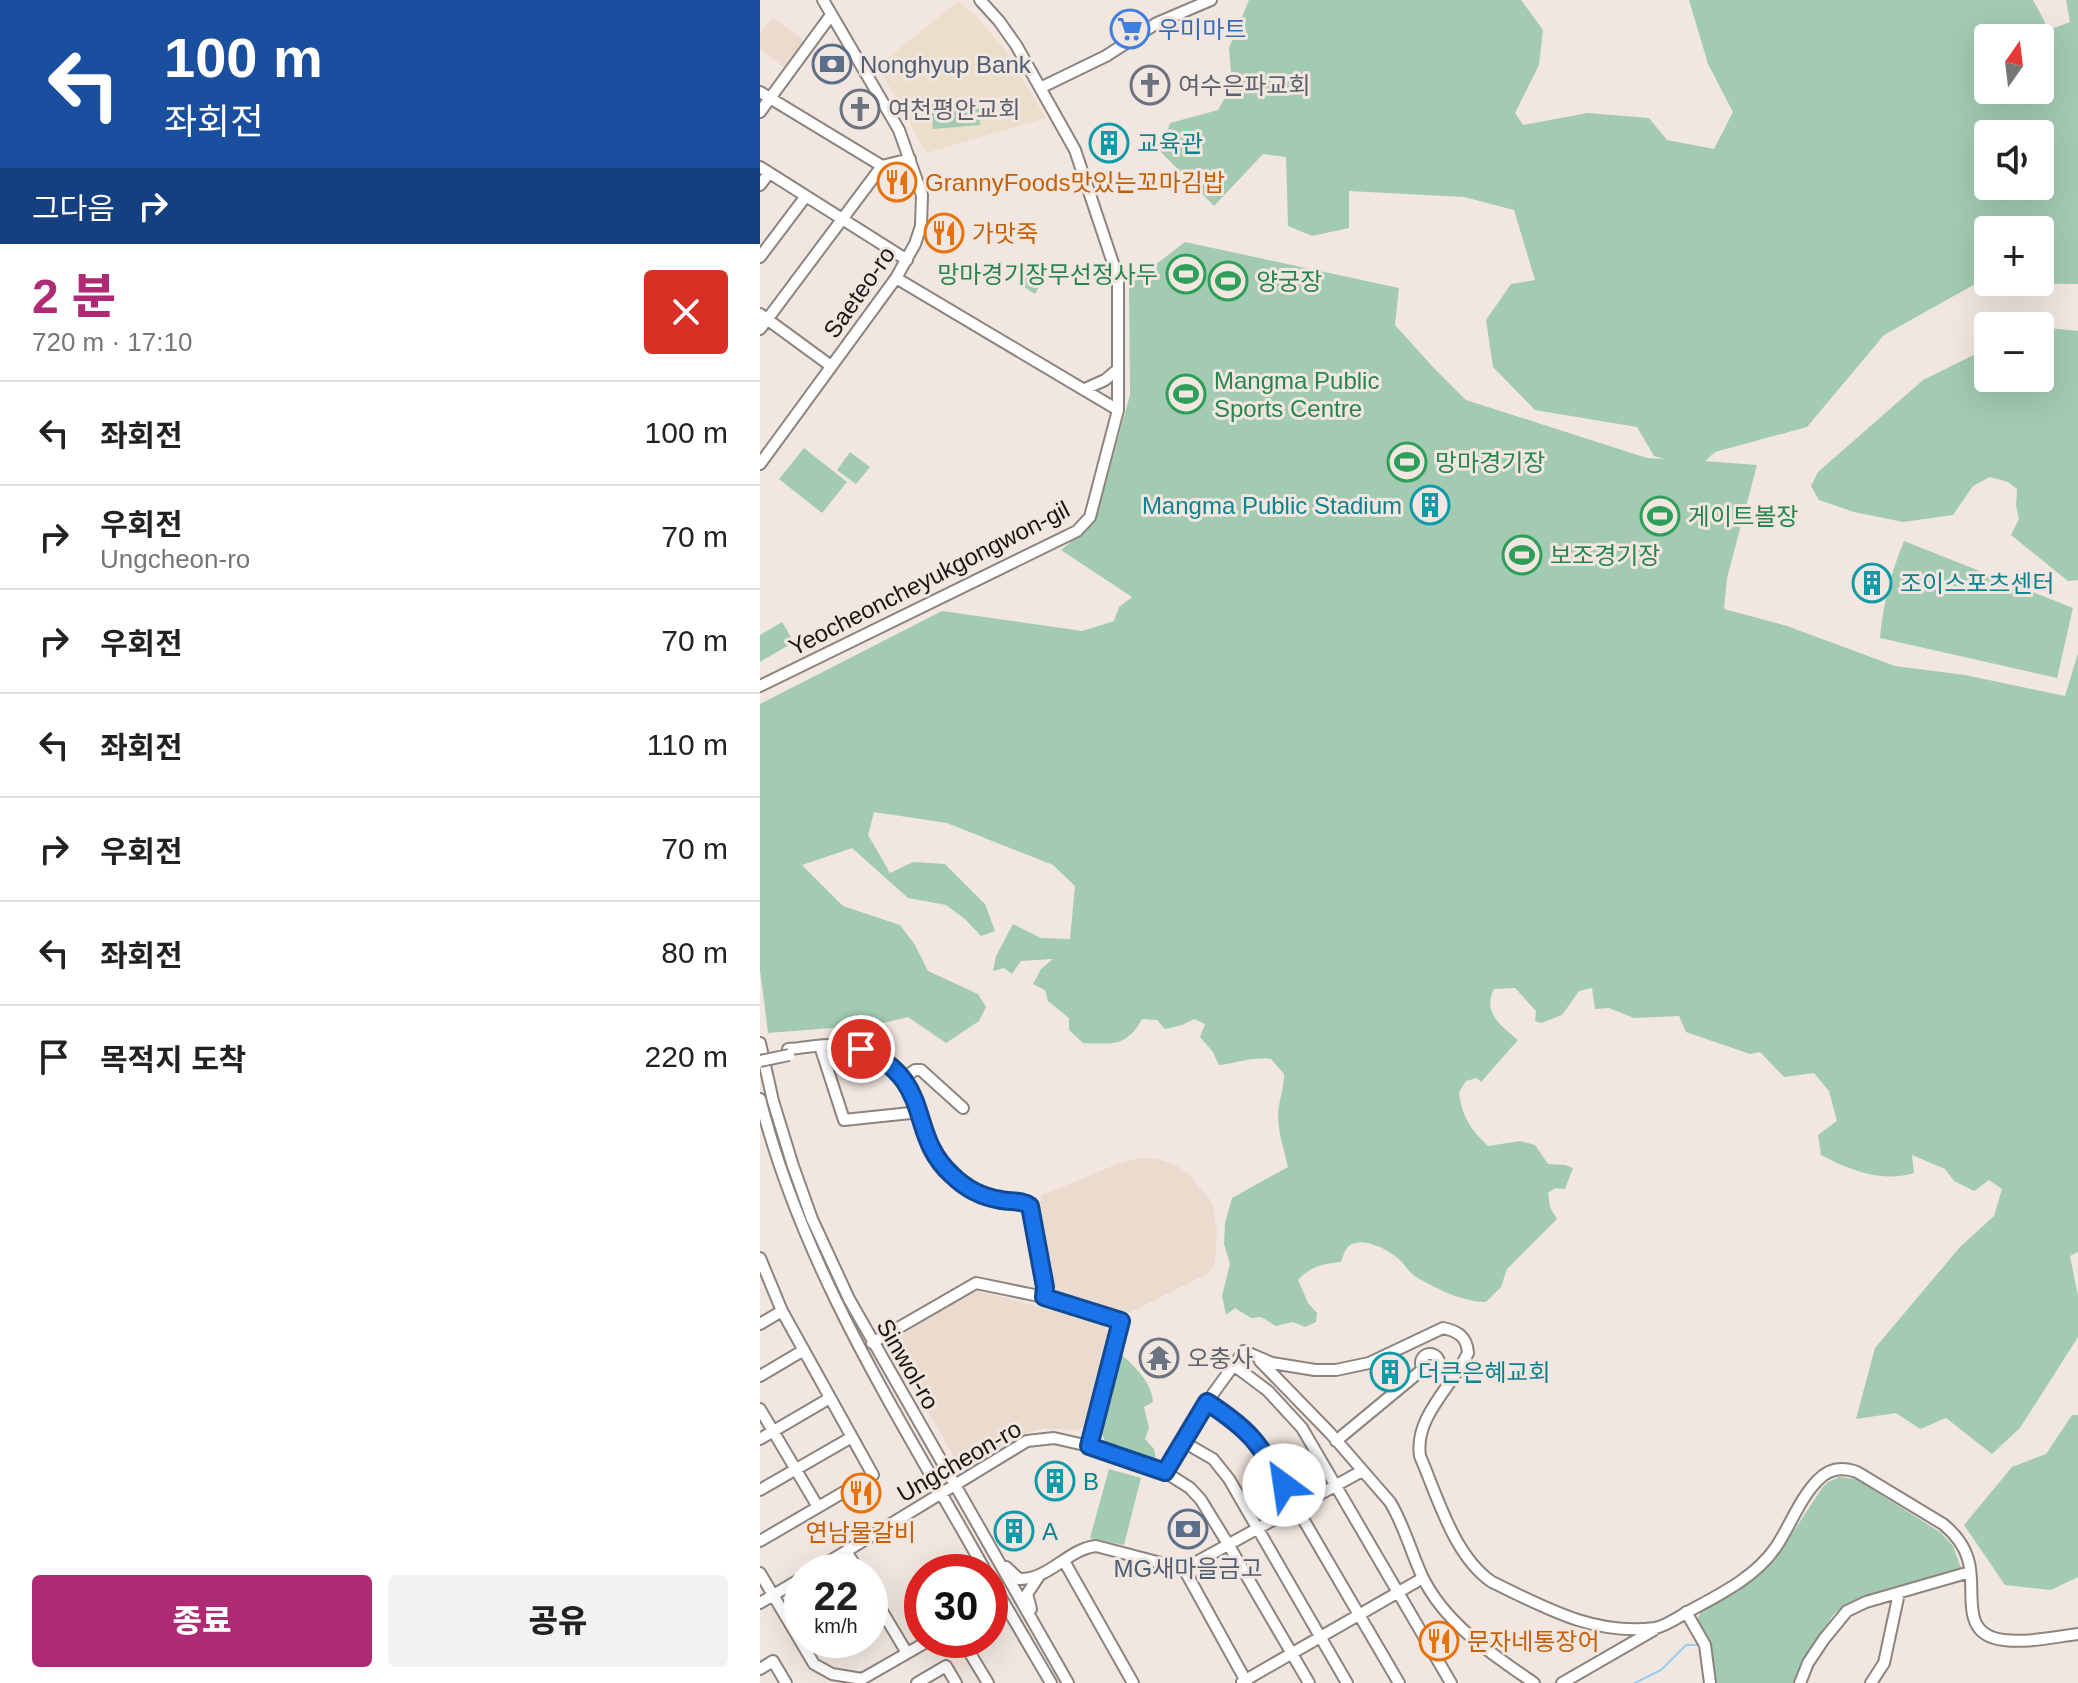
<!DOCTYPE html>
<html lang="ko">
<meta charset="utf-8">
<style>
:root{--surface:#fff;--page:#f2f2f2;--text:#222;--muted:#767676;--line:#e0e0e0;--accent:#ae2a72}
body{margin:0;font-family:Helvetica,"Noto Sans KR",sans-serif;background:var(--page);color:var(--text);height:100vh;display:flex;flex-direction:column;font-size:30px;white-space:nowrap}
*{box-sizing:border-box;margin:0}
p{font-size:26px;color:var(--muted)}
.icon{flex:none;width:44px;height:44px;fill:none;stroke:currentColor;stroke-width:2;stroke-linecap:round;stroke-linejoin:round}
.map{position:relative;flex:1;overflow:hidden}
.drawer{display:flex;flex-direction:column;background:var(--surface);width:760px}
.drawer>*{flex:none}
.guide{background:#1a4fa0;color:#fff;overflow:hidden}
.needle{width:52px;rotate:14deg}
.controls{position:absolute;left:1214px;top:24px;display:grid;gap:16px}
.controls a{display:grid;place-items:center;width:80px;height:80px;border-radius:8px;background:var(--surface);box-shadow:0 8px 32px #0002;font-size:40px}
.speed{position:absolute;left:24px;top:1554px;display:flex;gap:16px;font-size:40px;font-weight:700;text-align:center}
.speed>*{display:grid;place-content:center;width:104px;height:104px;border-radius:50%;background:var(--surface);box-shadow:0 8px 32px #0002;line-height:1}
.speed small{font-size:20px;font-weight:400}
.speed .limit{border:12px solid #d22;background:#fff;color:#111}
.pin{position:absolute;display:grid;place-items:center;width:68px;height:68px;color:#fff;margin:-34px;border:4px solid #fff;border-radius:50%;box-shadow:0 2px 8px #0007}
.me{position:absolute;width:88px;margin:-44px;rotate:329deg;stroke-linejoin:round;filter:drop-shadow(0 0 6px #0008)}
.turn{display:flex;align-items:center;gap:28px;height:168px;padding:0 32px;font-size:36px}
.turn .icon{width:104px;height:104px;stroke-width:2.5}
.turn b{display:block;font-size:56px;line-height:68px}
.then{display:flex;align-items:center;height:76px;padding:0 32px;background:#0003;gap:16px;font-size:30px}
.round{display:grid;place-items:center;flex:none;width:84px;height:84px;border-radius:8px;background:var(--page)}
.headline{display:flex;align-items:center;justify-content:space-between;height:136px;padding:0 32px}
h1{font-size:48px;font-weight:800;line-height:60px;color:var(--accent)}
.button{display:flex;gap:16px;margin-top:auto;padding:16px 32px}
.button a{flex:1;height:92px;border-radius:8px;background:var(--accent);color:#fff;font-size:32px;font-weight:800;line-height:92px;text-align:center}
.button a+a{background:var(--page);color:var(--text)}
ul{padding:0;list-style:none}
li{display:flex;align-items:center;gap:24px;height:104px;padding:0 32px;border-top:2px solid var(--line)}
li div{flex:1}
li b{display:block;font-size:30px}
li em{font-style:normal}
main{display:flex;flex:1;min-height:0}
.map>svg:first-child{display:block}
</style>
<main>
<section class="drawer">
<div class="guide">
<div class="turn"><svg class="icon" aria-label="left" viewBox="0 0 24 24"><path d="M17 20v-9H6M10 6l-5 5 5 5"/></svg><div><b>100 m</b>좌회전</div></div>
<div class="then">그다음<svg class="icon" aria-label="right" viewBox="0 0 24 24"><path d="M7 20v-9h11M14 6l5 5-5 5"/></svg></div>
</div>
<div class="headline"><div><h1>2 분</h1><p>720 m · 17:10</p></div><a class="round" style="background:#d93025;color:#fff"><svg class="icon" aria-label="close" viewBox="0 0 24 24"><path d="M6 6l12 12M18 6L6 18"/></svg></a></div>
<ul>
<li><svg class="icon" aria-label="left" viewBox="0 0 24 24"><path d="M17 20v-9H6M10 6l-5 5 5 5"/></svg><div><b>좌회전</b></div><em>100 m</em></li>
<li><svg class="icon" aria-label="right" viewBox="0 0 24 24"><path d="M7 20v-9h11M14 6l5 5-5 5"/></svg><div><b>우회전</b><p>Ungcheon-ro</p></div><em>70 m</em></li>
<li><svg class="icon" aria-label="right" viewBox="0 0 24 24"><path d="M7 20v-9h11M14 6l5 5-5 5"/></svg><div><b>우회전</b></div><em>70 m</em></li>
<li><svg class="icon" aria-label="left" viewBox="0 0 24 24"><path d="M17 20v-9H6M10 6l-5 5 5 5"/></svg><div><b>좌회전</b></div><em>110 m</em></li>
<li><svg class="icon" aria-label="right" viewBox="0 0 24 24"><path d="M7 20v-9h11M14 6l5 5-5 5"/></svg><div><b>우회전</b></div><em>70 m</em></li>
<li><svg class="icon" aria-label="left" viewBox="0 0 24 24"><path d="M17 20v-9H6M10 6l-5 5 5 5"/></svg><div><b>좌회전</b></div><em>80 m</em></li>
<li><svg class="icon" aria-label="arrive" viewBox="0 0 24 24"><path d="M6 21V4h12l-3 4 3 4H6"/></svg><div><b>목적지 도착</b></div><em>220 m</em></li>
</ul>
<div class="button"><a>종료</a><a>공유</a></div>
</section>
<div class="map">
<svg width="1318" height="1683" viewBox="0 0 1318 1683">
<rect width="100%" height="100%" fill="#f2e7e0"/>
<!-- built -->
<path fill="#ebdbce" d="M12 17 46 42 26 69 0 49V34Z
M379 1158 397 1159 414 1164 429 1174 452 1202 457 1231 455 1264 449 1273 367 1314 302 1294 295 1287 280 1201 282 1195 360 1163Z
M219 1291 344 1324 349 1335 326 1425 318 1430 281 1429 266 1433 210 1466 197 1462 132 1349 136 1338 210 1293Z"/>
<!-- education -->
<path fill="#ebdeca" d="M198 1 217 17 243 47 286 118 166 153 118 66Z"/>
<!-- green -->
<path fill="#a2cbb2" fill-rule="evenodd" d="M489 0H761L783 30 779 65 755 113 763 125 828 113 889 118 907 140 954 149 973 112 948 64 929 0H1273L1289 30 1310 22 1306 0H1318V284L1217 283 1124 335 1047 427 955 452 945 461 997 465 967 578 964 609 1027 626 1135 666 1205 675 1305 696 1318 653V1252L1310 1256 1318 1296V1337L1260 1428 1232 1454 1186 1418 1160 1429 1136 1413 1096 1419 1115 1348 1200 1247 1234 1216 1242 1189 1229 1180 1214 1191 1194 1181 1185 1169 1152 1155 1154 1173C1121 1183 1090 1170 1061 1155L1058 1135 1077 1121 1069 1091 1054 1073 1024 1077 1000 1052 990 1054 926 1032 919 1016 874 1018 849 1008 835 1009 832 988 819 991 802 1015 781 1023 775 1021 776 1011 755 988 734 989C722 1012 741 1026 758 1040L721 1082 717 1078 706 1081 699 1092C702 1116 710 1129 728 1146L760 1141 775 1145 788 1164 805 1165 813 1168 805 1189 795 1188 788 1193 790 1207 797 1219 747 1269 741 1287 726 1302C703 1302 677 1289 656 1277 648 1272 646 1266 640 1260 630 1250 601 1235 589 1246 585 1249 583 1257 581 1262 562 1264 551 1266 538 1280L548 1303 557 1313 556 1322 545 1327 533 1322 516 1326 501 1317 491 1318 475 1308 466 1315 462 1296 470 1264 464 1244 465 1223 472 1198 528 1167C524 1150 518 1132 518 1114 519 1101 524 1088 524 1074L511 1059C490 1057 479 1063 459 1065L453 1052 440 1037 445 1024 434 1019 422 1025 405 1029 397 1020 382 1019C367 1047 352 1044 323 1043L309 1030V1018L288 1001 285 990 273 984 281 969 293 959 261 961 252 974 244 968 233 971 236 956 253 924 281 938 310 939 315 886 293 865 187 823 114 812 108 835 130 873 153 862 185 864 225 904 235 931 221 936 205 919 186 905 148 898 92 848 42 865 83 906 140 925 155 945 168 971 218 994 226 1007 219 1021 186 1043 148 1017 115 1025 114 1038 85 1027 8 1033 0 970V704L182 611 322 631 354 621 359 607 372 597 301 550 335 522 370 395 369 285 425 242 639 288 635 325 672 366 706 400 887 458 905 459 894 456 877 427 775 410 733 367 726 320 751 284 775 280 754 210 704 197 589 191V228L552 236 528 226 526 157 503 154 454 206 400 151 410 123 458 110 472 85 469 48ZM1228 38H1280V90H1228ZM1228 134H1280V186H1228ZM1228 230H1280V282H1228Z
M218 100 220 125 173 129 171 104Z
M268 267 285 277 275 294 258 283Z
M1280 327 1318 331V580L1308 581 1251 535 1259 519 1256 506 1257 489 1248 482 1230 477 1213 486 1193 515 1143 522 1094 512 1059 500 1051 486 1058 472 1163 380 1228 348V378H1280Z
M44 448 87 482 62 513 19 479Z
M90 452 110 467 96 484 77 470Z
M1144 541 1313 608 1297 678 1120 638C1123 604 1131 572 1144 541Z
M22 622 34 642 0 662V635Z
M361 1354C375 1367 392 1382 393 1402L384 1407 389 1428 385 1439 394 1449 396 1460 364 1450 361 1446 346 1443 341 1432Z
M1312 1415H1318V1577L1291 1590 1245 1585 1204 1525 1252 1467 1286 1454Z
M349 1469 381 1478 364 1545 330 1538Z
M1079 1477 1096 1479 1180 1532 1193 1546 1201 1568 1104 1596 1085 1604 1073 1615 1049 1652 1035 1683H952L947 1641 936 1621 942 1611 978 1592 1014 1561 1062 1488 1068 1482Z"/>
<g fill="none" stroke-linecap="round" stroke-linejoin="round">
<!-- stream -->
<path stroke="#95ceee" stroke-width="2" d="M875 1683 901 1670 926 1645H937"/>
<defs>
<path id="minor" d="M280 88 346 56 397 23 451 0
M0 92 122 166 150 159
M0 112 71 15
M0 167 147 260
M0 185 9 173
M0 257 46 196
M136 278 358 410
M0 314 71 366
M0 329 122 166
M325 389 345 380 358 369
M0 464 136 278 155 244 161 226 162 195 139 130 63 0
M0 686 317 531 330 517 358 410V278L315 150 256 45 239 21 220 0
M0 1043 13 1101 33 1166 52 1219 89 1299 308 1683
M60 1046 84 1120 160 1112
M28 1049C46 1048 65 1043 83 1045 114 1049 148 1073 158 1103 165 1127 169 1152 187 1171 201 1185 220 1196 241 1200 251 1202 261 1200 270 1206L285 1287 284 1297
M143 1078 155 1070H161L203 1108
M0 1099C44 1272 140 1418 226 1572
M0 1258 22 1311 113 1475 0 1541
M0 1324 22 1311
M112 1343 216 1283 284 1297 361 1321 329 1446
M661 1363a9 9 0 1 1 18 0a9 9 0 1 1-18 0Z
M500 1361 570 1433 630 1502C644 1525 651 1552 662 1576 685 1624 732 1654 774 1683
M472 1364 508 1391 542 1428 691 1683
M0 1376 44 1350
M447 1402 477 1422 498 1442 639 1683
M0 1409 58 1507
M0 1439 70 1398
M422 1441 453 1459 469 1479 587 1683
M576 1441 663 1369
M405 1472 447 1402 484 1351 512 1363 555 1370H576L609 1363 683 1328C698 1331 707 1337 708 1353 692 1387 654 1417 660 1456 678 1498 694 1556 732 1582 784 1607 834 1636 895 1628 907 1626 921 1615 933 1609 963 1593 996 1576 1016 1547 1030 1526 1040 1498 1058 1480 1069 1468 1083 1467 1097 1472L1183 1524C1194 1533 1204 1545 1208 1559 1218 1589 1197 1635 1244 1640 1267 1643 1294 1637 1318 1634
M0 1490 92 1437
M86 1551 99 1572
M304 1561 373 1683
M246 1567 259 1579C289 1580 308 1549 336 1546L424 1569 487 1683
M424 1569 602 1471
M52 1572 267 1441 294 1438 329 1446 405 1472 430 1488 441 1500 468 1544 549 1683
M0 1573 54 1664 72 1674 102 1679 170 1640
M230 1579 291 1683
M110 1591 147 1653
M0 1603 42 1578
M230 1605 231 1582
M271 1609 267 1594 279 1576
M926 1612 945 1645 950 1683
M202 1640 228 1683
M0 1669 13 1661 26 1683
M482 1682 663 1578
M157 1683 186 1666 196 1683
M802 1683 894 1630
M1040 1683 1048 1663 1064 1639 1087 1611 1106 1602 1210 1572
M1111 1683 1124 1663 1139 1593"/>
</defs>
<!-- minor casing -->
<use href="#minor" stroke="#8d847d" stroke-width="14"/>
<!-- minor -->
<use href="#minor" stroke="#fff" stroke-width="10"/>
<defs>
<path id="minor-bridge" d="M0 1061 29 1055"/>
</defs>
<!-- minor-bridge casing -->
<use href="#minor-bridge" stroke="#8d847d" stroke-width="14" stroke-linecap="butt"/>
<!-- minor-bridge -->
<use href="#minor-bridge" stroke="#fff" stroke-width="10"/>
</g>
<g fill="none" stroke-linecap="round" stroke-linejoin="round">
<defs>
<path id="route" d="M101 1049C176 1080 146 1134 192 1175 205 1188 222 1197 241 1200 251 1202 262 1200 270 1206L285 1287 284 1297 361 1321 329 1446 405 1472 447 1402C490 1430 498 1442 524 1485"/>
</defs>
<!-- route casing -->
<use href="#route" stroke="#114b97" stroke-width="20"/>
<!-- route -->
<use href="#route" stroke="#1a73e8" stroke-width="14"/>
</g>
<!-- icons -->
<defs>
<symbol id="supermarket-ring" viewBox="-11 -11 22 22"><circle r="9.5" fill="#f2e7e0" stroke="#3f7fe0" stroke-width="1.5"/><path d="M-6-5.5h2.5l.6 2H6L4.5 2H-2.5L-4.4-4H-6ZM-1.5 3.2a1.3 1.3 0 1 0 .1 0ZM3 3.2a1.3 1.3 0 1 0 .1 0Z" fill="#3f7fe0"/></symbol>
<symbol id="bank-ring" viewBox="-11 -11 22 22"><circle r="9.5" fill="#f2e7e0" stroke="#5c6f8a" stroke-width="1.5"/><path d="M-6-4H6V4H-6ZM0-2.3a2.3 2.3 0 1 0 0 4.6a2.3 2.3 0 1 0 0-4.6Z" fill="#5c6f8a"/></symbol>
<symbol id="church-ring" viewBox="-11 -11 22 22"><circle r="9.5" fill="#f2e7e0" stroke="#6b7280" stroke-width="1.5"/><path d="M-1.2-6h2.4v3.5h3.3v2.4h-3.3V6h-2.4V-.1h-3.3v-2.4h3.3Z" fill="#6b7280"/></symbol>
<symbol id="building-ring" viewBox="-11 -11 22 22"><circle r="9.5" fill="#f2e7e0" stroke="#0f9aa8" stroke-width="1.5"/><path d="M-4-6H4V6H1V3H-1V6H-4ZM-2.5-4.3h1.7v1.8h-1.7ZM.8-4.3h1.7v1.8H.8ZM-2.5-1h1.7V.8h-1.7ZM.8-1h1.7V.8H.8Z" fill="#0f9aa8"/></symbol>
<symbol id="restaurant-ring" viewBox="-11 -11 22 22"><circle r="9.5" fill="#f2e7e0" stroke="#e8710a" stroke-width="1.5"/><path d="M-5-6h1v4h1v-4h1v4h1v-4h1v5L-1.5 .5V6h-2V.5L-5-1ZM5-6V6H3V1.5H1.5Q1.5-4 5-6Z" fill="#e8710a"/></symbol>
<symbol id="stadium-ring" viewBox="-11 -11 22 22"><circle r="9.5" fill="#f2e7e0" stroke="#2e9e5b" stroke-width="1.5"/><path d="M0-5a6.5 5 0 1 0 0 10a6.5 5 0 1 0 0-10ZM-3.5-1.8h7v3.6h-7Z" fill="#2e9e5b"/></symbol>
<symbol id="temple-ring" viewBox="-11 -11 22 22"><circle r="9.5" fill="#f2e7e0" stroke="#6b7280" stroke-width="1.5"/><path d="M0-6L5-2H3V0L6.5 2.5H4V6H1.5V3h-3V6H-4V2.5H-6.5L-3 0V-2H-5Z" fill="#6b7280"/></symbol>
</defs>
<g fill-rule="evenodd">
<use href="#supermarket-ring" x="348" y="7" width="44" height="44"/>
<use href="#bank-ring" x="50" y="42" width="44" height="44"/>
<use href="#church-ring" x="368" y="63" width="44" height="44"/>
<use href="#church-ring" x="78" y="87" width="44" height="44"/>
<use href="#building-ring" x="327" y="121" width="44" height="44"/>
<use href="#restaurant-ring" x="115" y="160" width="44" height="44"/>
<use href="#restaurant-ring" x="162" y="211" width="44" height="44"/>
<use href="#stadium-ring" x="404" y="252" width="44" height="44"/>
<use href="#stadium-ring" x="446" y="259" width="44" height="44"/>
<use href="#stadium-ring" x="404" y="372" width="44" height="44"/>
<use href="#stadium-ring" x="625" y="440" width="44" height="44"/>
<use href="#building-ring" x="648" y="483" width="44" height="44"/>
<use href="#stadium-ring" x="878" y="494" width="44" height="44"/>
<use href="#stadium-ring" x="740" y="533" width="44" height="44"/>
<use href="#building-ring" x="1090" y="561" width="44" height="44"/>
<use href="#temple-ring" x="377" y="1336" width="44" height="44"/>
<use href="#building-ring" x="608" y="1350" width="44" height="44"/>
<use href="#building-ring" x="273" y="1459" width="44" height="44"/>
<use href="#restaurant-ring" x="79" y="1471" width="44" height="44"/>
<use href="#bank-ring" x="406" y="1507" width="44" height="44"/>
<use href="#building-ring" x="232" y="1509" width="44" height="44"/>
<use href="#restaurant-ring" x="657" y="1619" width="44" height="44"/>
</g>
<g text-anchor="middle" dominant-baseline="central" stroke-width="6" stroke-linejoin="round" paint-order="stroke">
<!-- shop labels -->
<g font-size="24" fill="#366cbe" stroke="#f2e7e0" text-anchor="start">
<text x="398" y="29">우미마트</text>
</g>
<!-- service labels -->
<g font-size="24" fill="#4e5e75" stroke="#f2e7e0" text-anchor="start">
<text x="100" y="64">Nonghyup Bank</text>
<text x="428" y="1568" text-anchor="middle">MG새마을금고</text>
</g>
<!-- worship labels -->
<g font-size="24" fill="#5b616d" stroke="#f2e7e0" text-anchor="start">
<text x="418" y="85">여수은파교회</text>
<text x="128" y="109">여천평안교회</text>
<text x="427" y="1358">오충사</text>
</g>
<!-- culture labels -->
<g font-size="24" fill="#0d838f" stroke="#f2e7e0" text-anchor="start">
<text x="377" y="143">교육관</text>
<text x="642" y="505" text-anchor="end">Mangma Public Stadium</text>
<text x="1140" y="583">조이스포츠센터</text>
<text x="658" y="1372">더큰은혜교회</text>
<text x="323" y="1481">B</text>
<text x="282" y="1531">A</text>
</g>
<!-- food labels -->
<g font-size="24" fill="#c56008" stroke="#f2e7e0" text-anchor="start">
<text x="165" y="182">GrannyFoods맛있는꼬마김밥</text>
<text x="212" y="233">가맛죽</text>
<text x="101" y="1532" text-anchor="middle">연남물갈비</text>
<text x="707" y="1641">문자네통장어</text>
</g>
<!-- leisure labels -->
<g font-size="24" fill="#27864d" stroke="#f2e7e0" text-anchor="start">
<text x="398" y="274" text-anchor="end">망마경기장무선정사두</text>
<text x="496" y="281">양궁장</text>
<text x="454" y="380">Mangma Public<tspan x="454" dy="28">Sports Centre</tspan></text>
<text x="675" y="462">망마경기장</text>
<text x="928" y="516">게이트볼장</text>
<text x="790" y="555">보조경기장</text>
</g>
<!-- street labels -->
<g font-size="24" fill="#191613" stroke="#f2e7e0">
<text transform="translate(99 292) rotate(-55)">Saeteo-ro</text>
<text transform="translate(169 578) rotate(-27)">Yeocheoncheyukgongwon-gil</text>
<text transform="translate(148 1364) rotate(60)">Sinwol-ro</text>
<text transform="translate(199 1461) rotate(-30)">Ungcheon-ro</text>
</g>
</g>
</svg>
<div class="controls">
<a><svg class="needle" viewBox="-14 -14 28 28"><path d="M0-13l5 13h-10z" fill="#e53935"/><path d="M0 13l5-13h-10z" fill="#767676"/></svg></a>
<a><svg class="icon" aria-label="sound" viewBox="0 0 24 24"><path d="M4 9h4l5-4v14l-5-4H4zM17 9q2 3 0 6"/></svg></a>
<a>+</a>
<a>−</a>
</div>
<div class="speed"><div>22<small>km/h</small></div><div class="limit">30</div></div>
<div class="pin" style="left:101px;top:1049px;background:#d93025"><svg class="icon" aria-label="arrive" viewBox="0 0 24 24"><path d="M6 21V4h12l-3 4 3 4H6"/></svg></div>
<svg class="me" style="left:524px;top:1485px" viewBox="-20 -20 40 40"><circle r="19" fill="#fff"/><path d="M0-13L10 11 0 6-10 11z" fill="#1a73e8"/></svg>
</div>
</main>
